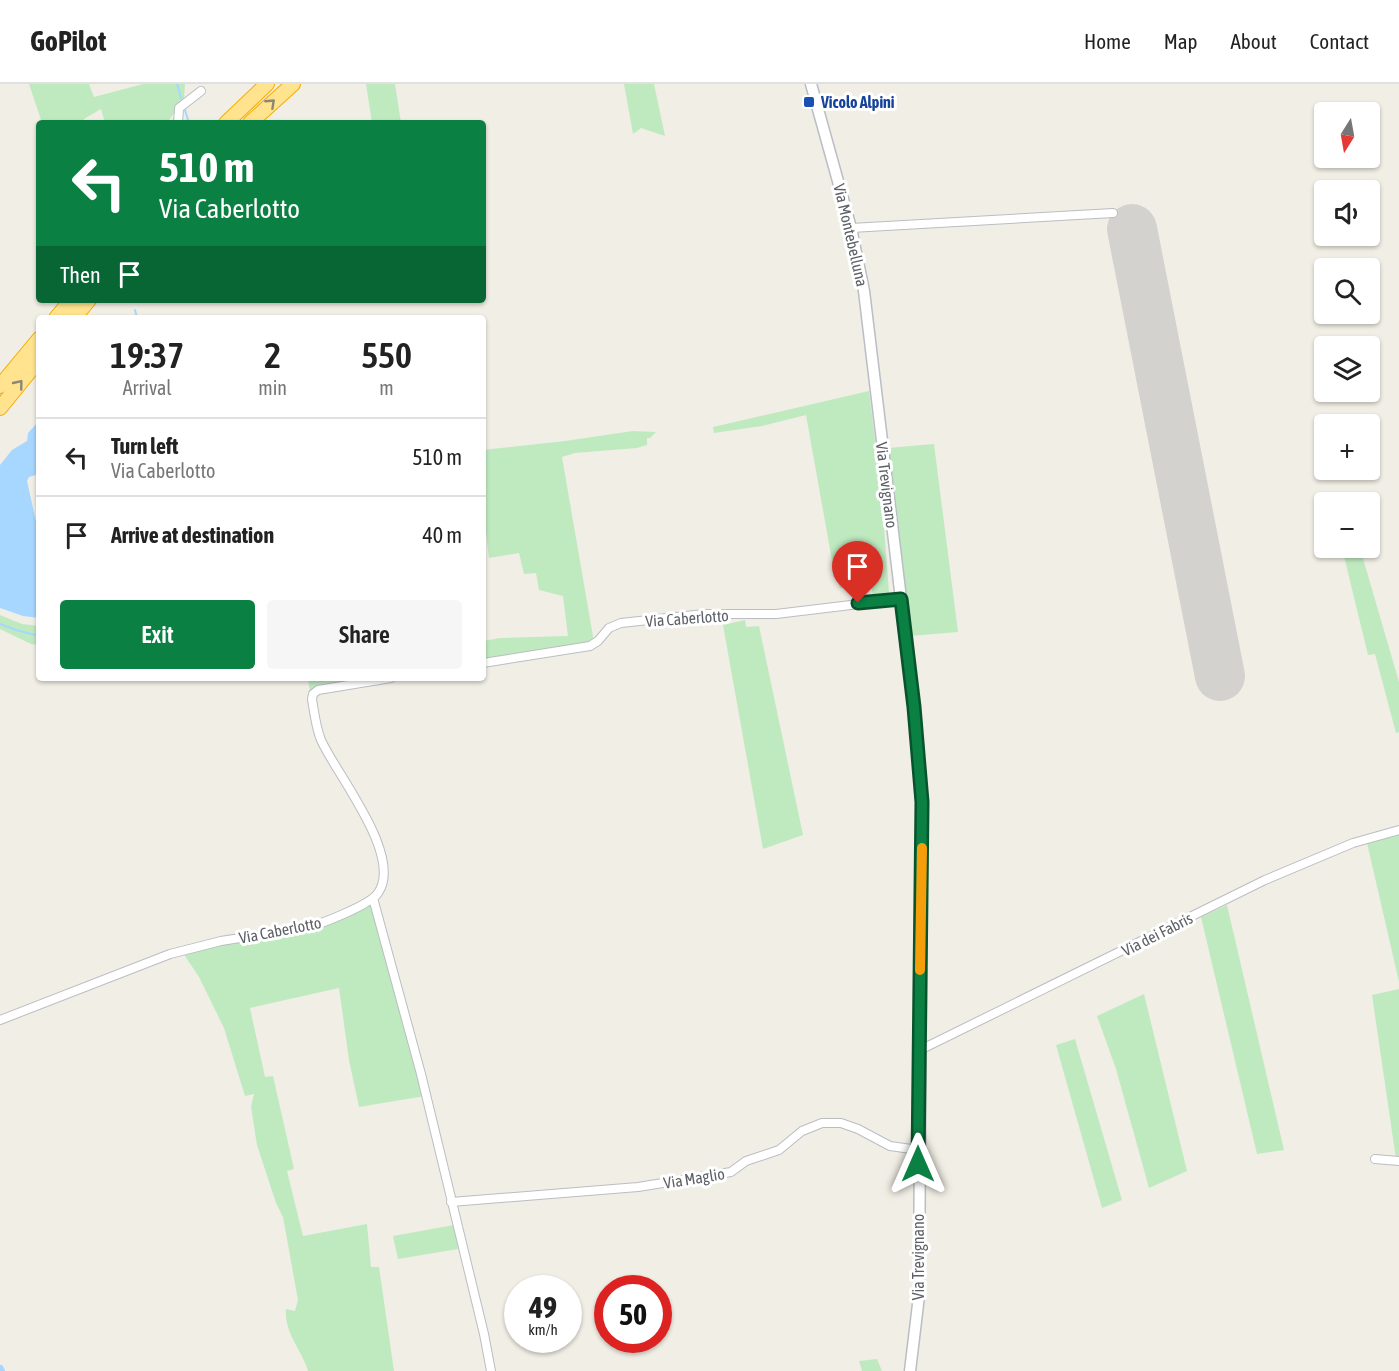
<!DOCTYPE html>
<meta charset="utf-8">
<style>
:root{--surface:#fff;--page:#f6f6f6;--text:#222;--muted:#767676;--line:#e0e0e0;--accent:#0b8043}
body{margin:0;font-family:"Asap Condensed",sans-serif;background:var(--page);color:var(--text);height:100vh;display:flex;flex-direction:column;font-size:22px;white-space:nowrap}
*{box-sizing:border-box;margin:0}
p{font-size:20px;color:var(--muted)}
.icon{flex:none;width:33px;height:33px;fill:none;stroke:currentColor;stroke-width:2;stroke-linecap:round;stroke-linejoin:round}
.map{position:relative;flex:1;overflow:hidden}
.drawer{position:absolute;left:36px;top:231px;width:450px;height:366px;display:flex;flex-direction:column;background:var(--surface);border-radius:6px;box-shadow:0 2px 4px #0004}
.drawer>*{flex:none}
.top-card{position:absolute;left:36px;top:36px;width:450px;height:183px;border-radius:6px;box-shadow:0 2px 4px #0004;background:#0b8043;color:#fff;overflow:hidden}
.needle{width:39px;rotate:191deg}
.buttons{position:absolute;left:1314px;top:18px;display:grid;gap:12px}
.buttons a{display:grid;place-items:center;width:66px;height:66px;border-radius:6px;background:var(--surface);box-shadow:0 2px 4px #0004;font-size:30px}
.speed{position:absolute;left:504px;top:1191px;display:flex;gap:12px;font-size:30px;font-weight:700;text-align:center}
.speed>*{display:grid;place-content:center;width:78px;height:78px;border-radius:50%;background:var(--surface);box-shadow:0 2px 4px #0004;line-height:1}
.speed small{font-size:15px;font-weight:400}
.speed .limit{border:9px solid #d22;background:#fff;color:#111}
.pin{position:absolute;display:grid;place-items:center;width:51px;height:51px;color:#fff;margin:-62px -26px;border-radius:50% 50% 50% 0;rotate:-45deg;box-shadow:0 0 6px #0007}
.pin .icon{rotate:45deg}
.me{position:absolute;width:66px;margin:-33px;rotate:0deg;stroke-linejoin:round;filter:drop-shadow(0 0 4px #0008)}
.turn{display:flex;align-items:center;gap:21px;height:126px;padding:0 24px;font-size:27px}
.turn .icon{width:78px;height:78px;stroke-width:2.5}
.turn b{display:block;font-size:42px;line-height:51px}
.then{display:flex;align-items:center;height:57px;padding:0 24px;background:#0003;gap:12px;font-size:22px}
.eta{display:flex;justify-content:space-evenly;align-items:center;height:102px;text-align:center}
.eta b{font-size:36px;font-weight:600;line-height:42px}
.button{display:flex;gap:12px;margin-top:auto;padding:12px 24px}
.button a{flex:1;height:69px;border-radius:6px;background:var(--accent);color:#fff;font-size:24px;font-weight:600;line-height:69px;text-align:center}
.button a+a{background:var(--page);color:var(--text)}
ul{padding:0;list-style:none}
li{display:flex;align-items:center;gap:18px;height:78px;padding:0 24px;border-top:2px solid var(--line)}
li div{flex:1}
li b{display:block;font-size:22px}
li em{font-style:normal}
header{display:flex;align-items:center;gap:36px;box-sizing:border-box;height:84px;padding:0 30px;background:var(--surface);border-bottom:2px solid var(--line)}
header strong{font-size:28px}
nav{display:flex;gap:33px;margin-inline-start:auto;font-size:21px}
.map>svg:first-child{display:block}
</style>
<header>
<strong>GoPilot</strong>
<nav><a>Home</a><a>Map</a><a>About</a><a>Contact</a></nav>
</header>
<div class="map">
<svg width="1399" height="1287" viewBox="0 0 1399 1287">
<rect width="100%" height="100%" fill="#f1eee5"/>
<!-- green -->
<path fill="#bfeac0" d="M29 0H89L94 13 143 0H185L184 15 167 39H105L101 25 84 35 82 39H42Z
M366 0H395L401 39H372Z
M624 0H654L665 52 641 44 633 50Z
M869 307 881 405 890 521 874 517 871 502 840 504 831 471 806 331 762 342 714 349 713 343Z
M633 347 656 348 650 354H647V361L637 364 575 369 562 373 595 564 483 582V557L500 554 568 552 563 512 539 506 536 489 524 490 519 469 489 474 483 423V366L565 357Z
M934 360 958 548 911 552C898 490 897 427 888 364Z
M1342 464H1360L1399 598V648L1396 649 1375 570 1368 571Z
M0 531 22 540 39 542V561L31 560 0 545Z
M745 536 746 543 759 542 803 751 763 765 723 541Z
M308 594H404L310 609Z
M1399 750V898L1367 759Z
M376 815 431 1011 359 1023 349 976 339 904 250 924 265 993 273 992 294 1085 287 1087 303 1152 367 1140 371 1183H379L394 1287H308C302 1266 284 1249 286 1225L295 1227 298 1216 283 1133 276 1119 257 1061 251 1023 254 1010 245 1012 224 944 199 893 183 869 227 858 307 845Z
M1227 821 1284 1066 1257 1070 1201 833Z
M1399 905V1076L1396 1075 1372 911Z
M1144 910 1187 1087 1149 1104 1116 985 1097 932Z
M1075 955 1122 1116 1102 1124 1056 961Z
M454 1141 458 1165 398 1175 393 1152Z
M877 1275 882 1287H862L859 1277Z"/>
<!-- water -->
<path fill="#a7d7ff" d="M39 337V390L29 393 27 397 39 451V534L23 532 0 524V381L12 366 27 357 28 349Z"/>
<g fill="none" stroke-linecap="round" stroke-linejoin="round">
<!-- stream -->
<path stroke="#a7d7ff" stroke-width="2" d="M177 0 181 14
M185 26 189 39
M125 216 127 218
M135 226 137 234
M0 540 16 546 39 552"/>
<!-- canal -->
<path stroke="#a7d7ff" stroke-width="8" d="M0 1285 1 1287"/>
<!-- runway -->
<path stroke="#d4d2ce" stroke-width="50" d="M1132 145 1220 592"/>
<defs>
<path id="street" d="M178 39 179 24 201 7
M851 144 1113 129
M483 579 590 562 598 557 609 544 621 539 704 530H776L901 515
M373 814 421 990 484 1250 491 1287
M0 936 170 870 221 857 309 843C323 839 370 821 378 809 404 772 336 690 321 656 316 644 314 628 312 615L313 610 318 606 391 594
M920 966 1265 796 1353 759 1399 746
M1375 1075 1399 1077
M451 1118 638 1103 731 1088 746 1077 779 1066 802 1047 822 1039H841L858 1045 890 1062 918 1066"/>
<path id="secondary" d="M811 0 851 144 864 207 914 623 922 718 919 1212 910 1287"/>
<path id="highway" d="M226 39 267 0
M250 39 293 0
M56 234 71 216
M74 234 89 216
M0 302 39 255
M0 324 39 276"/>
</defs>
<!-- street casing -->
<use href="#street" stroke="#babdc2" stroke-width="10"/>
<!-- secondary casing -->
<use href="#secondary" stroke="#babec4" stroke-width="13"/>
<!-- highway casing -->
<use href="#highway" stroke="#f6ac00" stroke-width="16"/>
<!-- street -->
<use href="#street" stroke="#fff" stroke-width="8"/>
<!-- secondary -->
<use href="#secondary" stroke="#fff" stroke-width="10"/>
<!-- highway -->
<use href="#highway" stroke="#ffe38e" stroke-width="14"/>
</g>
<!-- one-way arrows -->
<defs><path id="oneway-chevron" d="M-2-3.5L2.5 0L-2 3.5" fill="none" stroke-width="1.6" stroke-linecap="round" stroke-linejoin="round" transform="scale(1.5)"/></defs>
<g stroke="#8e8873">
<use href="#oneway-chevron" transform="translate(271 19) rotate(-43)"/>
<use href="#oneway-chevron" transform="translate(19 300) rotate(-51)"/>
</g>
<g fill="none" stroke-linecap="round" stroke-linejoin="round">
<defs>
<path id="route" d="M858 519 901 515 914 623 922 718 918 1080"/>
</defs>
<!-- route casing -->
<use href="#route" stroke="#07532c" stroke-width="15"/>
<!-- route -->
<use href="#route" stroke="#0b8043" stroke-width="10"/>
<!-- slow -->
<path stroke="#f59e0b" stroke-width="10" d="M920 886 922 764"/>
</g>
<!-- markers -->
<rect fill="#1a4fb4" stroke="#fff" stroke-width="2" x="803" y="12" width="12" height="12" rx="3"/>
<g text-anchor="middle" dominant-baseline="central" stroke-width="6" stroke-linejoin="round" paint-order="stroke">
<!-- transit labels -->
<g font-size="16" font-weight="bold" fill="#164399" stroke="#fff" text-anchor="start">
<text x="821" y="18">Vicolo Alpini</text>
</g>
<!-- street labels -->
<g font-size="16" fill="#5d6167" stroke="#fff">
<text transform="translate(851 151) rotate(77)">Via Montebelluna</text>
<text transform="translate(887 401) rotate(83)">Via Trevignano</text>
<text transform="translate(687 534) rotate(-4)">Via Caberlotto</text>
<text transform="translate(280 846) rotate(-11)">Via Caberlotto</text>
<text transform="translate(1157 850) rotate(-27)">Via dei Fabris</text>
<text transform="translate(694 1094) rotate(-9)">Via Maglio</text>
<text transform="translate(918 1173) rotate(-90)">Via Trevignano</text>
</g>
</g>
</svg>
<div class="buttons">
<a><svg class="needle" viewBox="-14 -14 28 28"><path d="M0-13l5 13h-10z" fill="#e53935"/><path d="M0 13l5-13h-10z" fill="#767676"/></svg></a>
<a><svg class="icon" aria-label="sound" viewBox="0 0 24 24"><path d="M4 9h4l5-4v14l-5-4H4zM17 9q2 3 0 6"/></svg></a>
<a><svg class="icon" aria-label="search" viewBox="0 0 24 24"><circle cx="10" cy="10" r="6"/><path d="M15 15l6 6"/></svg></a>
<a><svg class="icon" aria-label="layers" viewBox="0 0 24 24"><path d="M12 4l9 5-9 5-9-5zM3 14l9 5 9-5"/></svg></a>
<a>+</a>
<a>−</a>
</div>
<div class="speed"><div>49<small>km/h</small></div><div class="limit">50</div></div>
<div class="pin" style="left:858px;top:519px;background:#d93025"><svg class="icon" aria-label="arrive" viewBox="0 0 24 24"><path d="M6 21V4h12l-3 4 3 4H6"/></svg></div>
<svg class="me" style="left:918px;top:1080px" viewBox="-20 -20 40 40"><path d="M0-17L14 15 0 8-14 15z" fill="#0b8043" stroke="#fff" stroke-width="4"/></svg>
<div class="top-card">
<div class="turn"><svg class="icon" aria-label="left" viewBox="0 0 24 24"><path d="M17 20v-9H6M10 6l-5 5 5 5"/></svg><div><b>510 m</b>Via Caberlotto</div></div>
<div class="then">Then<svg class="icon" aria-label="arrive" viewBox="0 0 24 24"><path d="M6 21V4h12l-3 4 3 4H6"/></svg></div>
</div>
<section class="drawer">
<div class="eta">
<div><b>19:37</b><p>Arrival</p></div>
<div><b>2</b><p>min</p></div>
<div><b>550</b><p>m</p></div>
</div>
<ul>
<li><svg class="icon" aria-label="left" viewBox="0 0 24 24"><path d="M17 20v-9H6M10 6l-5 5 5 5"/></svg><div><b>Turn left</b><p>Via Caberlotto</p></div><em>510 m</em></li>
<li><svg class="icon" aria-label="arrive" viewBox="0 0 24 24"><path d="M6 21V4h12l-3 4 3 4H6"/></svg><div><b>Arrive at destination</b></div><em>40 m</em></li>
</ul>
<div class="button"><a>Exit</a><a>Share</a></div>
</section>
</div>
